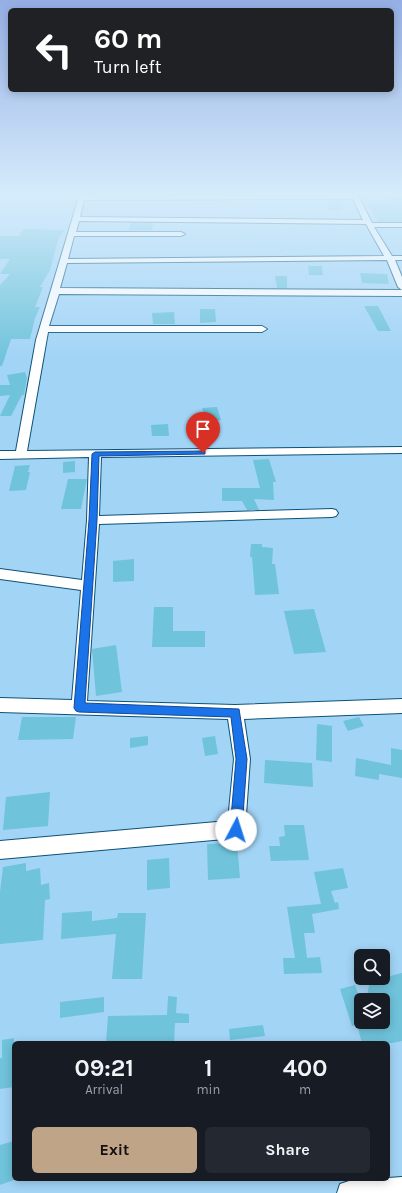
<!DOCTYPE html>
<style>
:root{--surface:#171b24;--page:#242831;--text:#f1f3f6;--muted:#9ea1a6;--accent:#bfa487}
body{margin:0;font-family:Karla,sans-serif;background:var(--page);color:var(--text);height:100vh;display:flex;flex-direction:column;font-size:15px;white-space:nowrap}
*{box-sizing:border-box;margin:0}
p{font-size:13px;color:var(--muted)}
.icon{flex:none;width:22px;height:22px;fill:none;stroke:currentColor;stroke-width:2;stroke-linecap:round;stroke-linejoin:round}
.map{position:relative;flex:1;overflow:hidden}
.drawer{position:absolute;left:12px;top:1041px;width:378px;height:140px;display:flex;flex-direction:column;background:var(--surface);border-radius:6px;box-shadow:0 2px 10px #0003}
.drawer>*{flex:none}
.guide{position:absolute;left:8px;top:8px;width:386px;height:84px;border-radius:6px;box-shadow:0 2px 10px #0003;background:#202124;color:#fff;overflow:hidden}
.fabs{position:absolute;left:354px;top:949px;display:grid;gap:8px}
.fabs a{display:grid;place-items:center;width:36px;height:36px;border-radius:6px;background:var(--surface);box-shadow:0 2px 10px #0003;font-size:20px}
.pin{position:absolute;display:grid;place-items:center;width:34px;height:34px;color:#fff;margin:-41px -17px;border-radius:50% 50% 50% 0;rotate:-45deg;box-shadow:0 0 4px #0007}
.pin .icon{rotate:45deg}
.me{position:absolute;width:44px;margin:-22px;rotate:5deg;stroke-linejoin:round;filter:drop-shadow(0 0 3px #0008)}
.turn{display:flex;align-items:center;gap:14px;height:84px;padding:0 20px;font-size:18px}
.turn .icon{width:52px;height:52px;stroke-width:2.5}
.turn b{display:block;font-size:28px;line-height:34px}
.eta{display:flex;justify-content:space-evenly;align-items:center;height:68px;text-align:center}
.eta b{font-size:24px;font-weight:700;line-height:28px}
.action{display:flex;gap:8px;margin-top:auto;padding:8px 20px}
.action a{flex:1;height:46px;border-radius:6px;background:var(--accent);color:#111;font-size:16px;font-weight:700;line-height:46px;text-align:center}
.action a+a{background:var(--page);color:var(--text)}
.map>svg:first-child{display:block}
</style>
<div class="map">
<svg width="402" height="1193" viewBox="0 0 402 1193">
<rect width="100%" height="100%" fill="#a2d4f6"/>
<!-- building -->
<path fill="#6fc3db" d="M388 193H402V222H378L367 202H390L387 197H390Z
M328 201H340L342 210H329Z
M131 223H153L152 230H129Z
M24 229 64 230 58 240 50 270 40 287H43L35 307H40L35 318 30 339H11L2 366H0V285L10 274H0L10 259H0V236H19Z
M308 266H322L323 275H309Z
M360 273 387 274 389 284 362 283Z
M275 276H287V288H277Z
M364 306H378L391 331H378Z
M200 309H215L216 322 200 323Z
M174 312 175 324H153L152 313Z
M25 372 27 378 24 395H22L11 416H0L10 395 0 396V385H10L7 375Z
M217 407 221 420 206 421 202 408Z
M168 424 169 436H152L151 425Z
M269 459 276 482H273L274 500 254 499 259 510H247L242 501H222V488H260L253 460Z
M75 461V472L63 473V462Z
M30 465 28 472H30L26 490 9 491 15 466Z
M68 479H87L81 509H61Z
M251 544H262V547L273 548 272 564H275L279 594 255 595 252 557H250Z
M134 559V581L113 582V561Z
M154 607H173V631H205V647H152Z
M314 609 326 652 294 654 284 611Z
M116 645 122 692 96 696 92 649Z
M22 717H76L73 739 18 740Z
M359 717 364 726 348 731 343 721Z
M317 724 332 726V762L316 760Z
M148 736V745L130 748V738Z
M215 736 218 754 205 756 202 738Z
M391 748 402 750V778L379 774V780L355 776 356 758 391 765Z
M265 760 312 763 313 787 264 783Z
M50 792 48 826 3 830 6 797Z
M284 825H304L309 860 271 861 269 846H280L279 837 285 836Z
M237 843 240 878 208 880 207 844Z
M169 858 170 888 147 890V860Z
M26 863V871L40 868 41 885 49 883 50 899 45 900 43 940 0 944V892L3 867Z
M343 868 348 888 331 891 335 903 338 902 339 909 312 914 315 933H304L307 958 320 957 322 973 284 974 283 958H295L287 907 321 904 314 872Z
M92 911V921L117 918 118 913H146L142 979H112L116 934 61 939 62 913Z
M402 973V1041L392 1043H362L357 1025 352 1026 340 989 355 985 361 1002V1022H383V1000H366L370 981Z
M168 996 177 997 176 1013 189 1014V1023H175L174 1043H106L108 1016 167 1015Z
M104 997V1012L60 1018V1002Z
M263 1025 265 1036 230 1040 229 1029Z
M14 1038V1087L0 1089V1058H2V1040Z
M14 1141V1180L0 1185V1145Z"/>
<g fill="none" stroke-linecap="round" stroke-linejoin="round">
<defs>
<path id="minor" d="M80 193H86V196L352 195 351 193H357L372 223H402V227H374L392 256H402V260H395L402 277V290L398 287 387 260 67 263 60 288 402 290V296L59 294 49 326H262L267 329 262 332H48L27 451 402 447V453L101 457 99 516 332 509 336 510 338 513 336 516 332 517 99 524 87 701 235 705 402 699V713L244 719 250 759 245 829 242 835 236 838 0 859V841L228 821 234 759 228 719 0 712V698L72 700 81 590 0 579V569L82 580 87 520 89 457 0 459V451H16L36 340ZM353 199 363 220 80 217 84 200ZM79 221 366 224 384 256 68 259 74 236H181L185 234 181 232H76Z
M402 1177V1193H337L340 1184 349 1181 388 1179V1178Z"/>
</defs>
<!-- minor casing -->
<use href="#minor" stroke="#0c5277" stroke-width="2"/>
<!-- minor -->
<use href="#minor" fill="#fff" fill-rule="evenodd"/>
</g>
<!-- sky -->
<linearGradient id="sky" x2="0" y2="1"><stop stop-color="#95afe5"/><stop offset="0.54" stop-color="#d5ecfb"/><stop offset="1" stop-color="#d5ecfb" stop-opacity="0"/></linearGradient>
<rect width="402" height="360" fill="url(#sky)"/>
<!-- route -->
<path fill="#1a73e8" stroke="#114b97" d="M203 451H205V454L99 456 97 520 85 703 239 709 247 759 242 830 240 834 236 835 231 834 230 830 236 759 231 717 79 712 76 711 74 708 89 520 92 454 95 452Z"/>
</svg>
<div class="fabs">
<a><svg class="icon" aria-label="search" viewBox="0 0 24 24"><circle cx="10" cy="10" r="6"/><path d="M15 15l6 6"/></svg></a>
<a><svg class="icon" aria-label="layers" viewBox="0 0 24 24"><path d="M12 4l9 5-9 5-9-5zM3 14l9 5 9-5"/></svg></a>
</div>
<div class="pin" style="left:203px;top:453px;background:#d93025"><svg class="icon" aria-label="arrive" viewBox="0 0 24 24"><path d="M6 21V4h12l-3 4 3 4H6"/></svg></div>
<svg class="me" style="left:236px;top:830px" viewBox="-20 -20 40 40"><circle r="19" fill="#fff"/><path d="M0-13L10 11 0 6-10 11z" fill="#1a73e8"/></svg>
<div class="guide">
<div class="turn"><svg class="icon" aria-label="left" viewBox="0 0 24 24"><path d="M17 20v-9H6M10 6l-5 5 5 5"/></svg><div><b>60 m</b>Turn left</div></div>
</div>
<section class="drawer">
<div class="eta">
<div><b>09:21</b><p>Arrival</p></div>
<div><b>1</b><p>min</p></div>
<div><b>400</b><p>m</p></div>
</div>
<div class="action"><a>Exit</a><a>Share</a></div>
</section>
</div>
